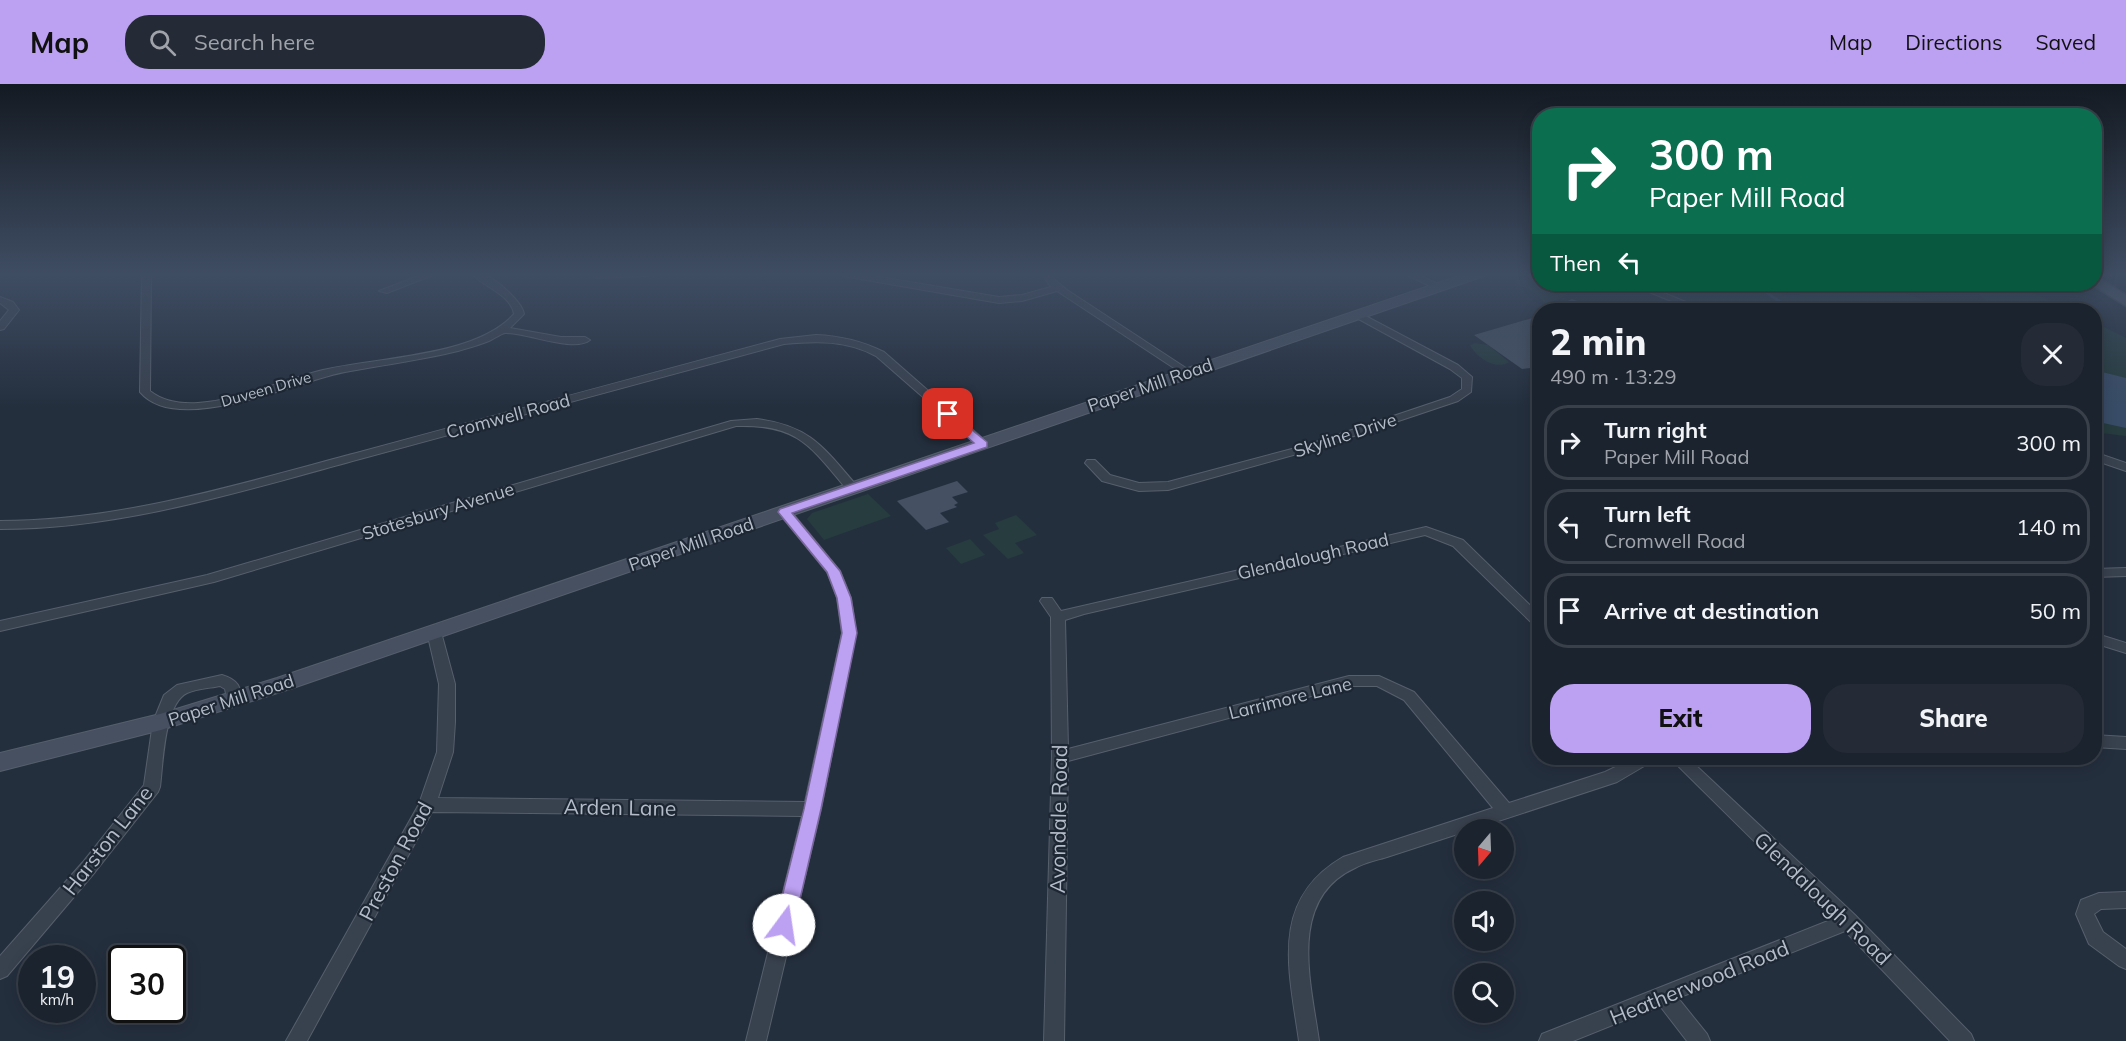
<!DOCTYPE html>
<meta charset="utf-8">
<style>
:root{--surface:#1b232e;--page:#242b36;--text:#f1f3f6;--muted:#a0a4aa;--line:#39404a;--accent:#bca0f2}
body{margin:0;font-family:Mulish,sans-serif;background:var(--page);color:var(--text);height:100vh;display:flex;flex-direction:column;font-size:22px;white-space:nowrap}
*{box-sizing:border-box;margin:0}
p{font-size:20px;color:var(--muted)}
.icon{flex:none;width:33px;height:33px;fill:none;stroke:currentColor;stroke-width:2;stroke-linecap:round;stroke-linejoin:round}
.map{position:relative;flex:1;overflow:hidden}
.side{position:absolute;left:1532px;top:219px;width:570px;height:462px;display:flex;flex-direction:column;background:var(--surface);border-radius:24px;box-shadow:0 3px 15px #0003,0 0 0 2px var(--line)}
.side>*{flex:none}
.banner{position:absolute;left:1532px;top:24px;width:570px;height:183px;border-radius:24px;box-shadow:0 3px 15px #0003,0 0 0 2px var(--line);background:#0b6e4f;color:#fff;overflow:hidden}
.needle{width:39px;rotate:199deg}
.controls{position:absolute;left:1454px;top:735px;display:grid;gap:12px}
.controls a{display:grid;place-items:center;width:60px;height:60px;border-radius:50%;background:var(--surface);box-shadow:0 3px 15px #0003,0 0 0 2px var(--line);font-size:30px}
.speed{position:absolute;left:18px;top:861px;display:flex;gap:12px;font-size:30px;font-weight:700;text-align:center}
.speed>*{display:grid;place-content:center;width:78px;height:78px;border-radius:50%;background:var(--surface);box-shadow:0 3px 15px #0003,0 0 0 2px var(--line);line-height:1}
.speed small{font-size:15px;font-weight:400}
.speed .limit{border:3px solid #111;border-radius:9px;background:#fff;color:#111}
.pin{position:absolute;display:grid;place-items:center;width:51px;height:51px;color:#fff;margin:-26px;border-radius:12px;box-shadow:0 3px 9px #0006}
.me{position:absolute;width:66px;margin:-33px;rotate:14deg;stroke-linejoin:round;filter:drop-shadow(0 0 4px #0008)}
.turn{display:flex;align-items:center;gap:21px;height:126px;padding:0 18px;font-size:27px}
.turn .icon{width:78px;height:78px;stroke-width:2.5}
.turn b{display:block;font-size:42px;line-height:51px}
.then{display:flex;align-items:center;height:57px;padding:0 18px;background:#0003;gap:12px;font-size:22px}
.round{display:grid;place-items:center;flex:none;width:63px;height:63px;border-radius:24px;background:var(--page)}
.overview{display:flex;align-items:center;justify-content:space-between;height:102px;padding:0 18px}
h1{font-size:36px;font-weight:800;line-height:45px}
.cta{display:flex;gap:12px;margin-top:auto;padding:12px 18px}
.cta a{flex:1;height:69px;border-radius:24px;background:var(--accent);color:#111;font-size:24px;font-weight:800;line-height:69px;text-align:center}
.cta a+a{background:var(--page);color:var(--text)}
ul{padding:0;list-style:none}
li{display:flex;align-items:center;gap:18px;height:75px;margin:0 12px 9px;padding:0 6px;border:3px solid var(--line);border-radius:24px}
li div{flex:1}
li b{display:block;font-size:22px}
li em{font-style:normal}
header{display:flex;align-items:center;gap:36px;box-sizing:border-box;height:84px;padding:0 30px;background:var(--accent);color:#111}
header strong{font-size:28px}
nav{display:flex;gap:33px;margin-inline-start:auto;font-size:21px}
.search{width:420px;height:54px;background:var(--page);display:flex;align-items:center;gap:15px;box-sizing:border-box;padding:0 21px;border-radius:24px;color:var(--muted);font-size:22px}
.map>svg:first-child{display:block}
</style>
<header>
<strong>Map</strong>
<div class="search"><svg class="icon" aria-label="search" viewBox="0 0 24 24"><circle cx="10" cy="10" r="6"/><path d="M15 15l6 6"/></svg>Search here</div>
<nav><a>Map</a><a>Directions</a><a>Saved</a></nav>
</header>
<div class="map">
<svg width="2126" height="957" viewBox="0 0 2126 957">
<rect width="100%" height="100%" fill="#242f3e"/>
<!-- green -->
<path fill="#263c3f" d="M1520 189H1539V198L1526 193 1567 211 1548 220C1541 217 1541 215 1536 210 1530 204 1520 204 1514 197L1524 193Z
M1642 200H1753L1787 212 1853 205 1877 206 1888 202 1947 226H1709Z
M1968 200 2022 204 2070 226H1976L1992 222Z
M2094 238 2126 254V352L2101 349 2094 351Z
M1475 259 1488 261 1509 278C1496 287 1476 273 1470 261Z
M868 410 891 432 824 456 807 435 812 429Z
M1016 431 1037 451 1015 459 1024 469 1008 475 983 451 999 445 995 439Z
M970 455 985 471 961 480 946 464Z"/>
<!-- water -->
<path fill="#394c67" d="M2094 286 2126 294V344L2094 337Z"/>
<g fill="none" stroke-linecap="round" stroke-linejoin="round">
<!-- stream -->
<path stroke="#394c67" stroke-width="3" d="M1754 200 1792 226"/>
</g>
<!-- building -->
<path fill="#455162" d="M1572 215 1599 225V226H1548Z
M1539 232V283L1522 285 1474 251Z
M957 397 968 408 952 413 958 419 954 421 957 423 940 429 949 438 926 446 897 417Z"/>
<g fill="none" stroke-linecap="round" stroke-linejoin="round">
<defs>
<path id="minor" d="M142 189H151L150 307C164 318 182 320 198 319 242 316 281 296 323 286 377 273 476 273 514 230 511 210 481 202 471 189 472 189 480 188 481 189 494 193 522 217 524 230L510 244 561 253H585L590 256C574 269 525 248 505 249 500 250 494 255 489 257 479 261 468 264 458 267 421 276 383 281 345 288 297 297 178 353 140 308Z
M426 189H438L387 209 379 207Z
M594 189H653L648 192 597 194 594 193Z
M838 189H856L999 213 1022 211 1051 203 1041 189H1050L1055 196 1067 206 1192 288 1191 290H1183L1057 207 1022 217 999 219 843 192Z
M1403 189H1415L1442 202 1434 204Z
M1629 200H1641L1706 226H1694Z
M0 213 13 218 19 226 4 245 0 246V237L9 226 0 219Z
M1358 228 1458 281 1472 293 1471 308 1458 317 1315 365 1168 406 1139 407 1102 397 1085 379 1087 376H1095L1110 391 1139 399 1168 398 1307 361 1450 313 1462 305V294L1450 285 1355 233V229Z
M816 251C840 252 862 257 884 268L989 360 987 362H979L876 272C846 256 817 257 784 260 643 298 501 337 360 375 242 407 123 445 0 445V437C123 437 242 399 360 368 500 330 640 292 780 255Z
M757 335C810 341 825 365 857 402L859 405 857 408H849C811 363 799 340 736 342L214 498 0 547V537L207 491 731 337Z
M2094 368 2126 379V387L2094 376Z
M784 424 789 425 840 487 851 514 856 549 821 725 766 957H746L802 732 432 728 307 957H286L419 720 437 668 439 600 427 548 429 545H439L441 548 455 600V638L453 668 438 714 805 718 842 549 837 514 827 488 778 428Z
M1426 443 1463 456 1539 530V543L1534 541 1453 462 1425 451 1084 530 1065 536 1068 665 1349 592H1379L1414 608 1509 719 1605 688 1634 674H1653L1651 678 1617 698 1471 746H1464V748C1439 756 1415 764 1390 772 1378 776 1366 778 1355 784 1287 815 1311 899 1319 957H1299C1289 886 1269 816 1343 773L1493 724 1404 616 1377 602H1349L1068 677 1064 957H1044L1052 673 1051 533 1040 517 1042 514H1052L1061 527Z
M2126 484V492L2094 493V485Z
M2094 549 2126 559V569L2094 559Z
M222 591C236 595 245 604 238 619H228L225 605 220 602C210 604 196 605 187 609 164 620 163 680 160 703L158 708 95 788 7 892 0 895V872L83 778 144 701 153 638 164 611 177 601Z
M2094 651 2126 653V665L2094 663Z
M1670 674H1688L1855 831 1971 950 1974 957H1950L1845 847 1678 914 1707 950 1710 957H1687L1660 922 1573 957H1539L1542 950 1833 835Z
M2126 808V824L2101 825 2094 830 2103 848 2126 865V885L2119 882 2089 860 2076 830 2081 816 2099 809Z"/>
<path id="secondary" d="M1467 189H1486L1484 192 293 604 161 646 0 687V669L160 630 277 594Z"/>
<path id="primary" d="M2094 191 2126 211V222L2091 200H2094Z"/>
</defs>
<!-- minor casing -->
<use href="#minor" stroke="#565f6c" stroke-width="2"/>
<!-- secondary casing -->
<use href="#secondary" stroke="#565f6c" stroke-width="2"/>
<!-- primary casing -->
<use href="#primary" stroke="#414a57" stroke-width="3"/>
<!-- minor -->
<use href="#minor" fill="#38414e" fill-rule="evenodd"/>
<!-- secondary -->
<use href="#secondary" fill="#465061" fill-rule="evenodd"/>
<!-- primary -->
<use href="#primary" fill="#56606e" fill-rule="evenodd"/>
</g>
<!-- sky -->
<linearGradient id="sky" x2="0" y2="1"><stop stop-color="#141a22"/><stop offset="0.59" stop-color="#3f4d63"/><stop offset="1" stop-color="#3f4d63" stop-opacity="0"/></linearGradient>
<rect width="2126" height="323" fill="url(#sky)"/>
<!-- route -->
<path fill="#bca0f2" stroke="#7a689d" stroke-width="1.5" d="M948 327 987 358V363L792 429 840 487 851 514 857 549 821 725 794 841 791 847 784 849 777 847 775 841 804 725 842 549 837 514 827 488 778 428 780 425 974 359 944 333V328Z"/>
<g text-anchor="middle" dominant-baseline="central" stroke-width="4.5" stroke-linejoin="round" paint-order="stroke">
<!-- far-street labels -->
<g font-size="15" fill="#b4bcc9" stroke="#1d2633">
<text transform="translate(266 305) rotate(-16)">Duveen Drive</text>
</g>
<!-- street labels -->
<g font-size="18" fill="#b4bcc9" stroke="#1d2633">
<text transform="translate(1150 301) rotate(-19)">Paper Mill Road</text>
<text transform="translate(508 332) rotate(-15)">Cromwell Road</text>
<text transform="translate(1345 351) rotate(-18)">Skyline Drive</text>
<text transform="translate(438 427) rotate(-17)">Stotesbury Avenue</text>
<text transform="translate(691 460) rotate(-19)">Paper Mill Road</text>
<text transform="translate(1313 472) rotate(-13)">Glendalough Road</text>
<text transform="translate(1290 614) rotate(-14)">Larrimore Lane</text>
<text transform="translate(231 616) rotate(-18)">Paper Mill Road</text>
</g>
<!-- near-street labels -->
<g font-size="21" fill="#b4bcc9" stroke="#1d2633">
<text transform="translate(620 723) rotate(1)">Arden Lane</text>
<text transform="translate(1058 735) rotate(-89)">Avondale Road</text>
<text transform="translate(107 756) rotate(-52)">Harston Lane</text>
<text transform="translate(395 777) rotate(-62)">Preston Road</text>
<text transform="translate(1823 814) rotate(44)">Glendalough Road</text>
<text transform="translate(1699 898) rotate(-22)">Heatherwood Road</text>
</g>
</g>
</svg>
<div class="controls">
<a><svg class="needle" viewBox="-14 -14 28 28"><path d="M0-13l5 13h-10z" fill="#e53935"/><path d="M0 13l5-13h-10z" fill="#a0a4aa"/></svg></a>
<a><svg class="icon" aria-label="sound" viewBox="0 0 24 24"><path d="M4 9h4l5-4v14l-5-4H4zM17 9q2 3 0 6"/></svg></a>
<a><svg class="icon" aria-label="search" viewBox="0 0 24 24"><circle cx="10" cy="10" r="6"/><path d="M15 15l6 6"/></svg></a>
</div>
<div class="speed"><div>19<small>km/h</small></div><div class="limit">30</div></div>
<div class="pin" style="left:948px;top:330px;background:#d93025"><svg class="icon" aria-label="arrive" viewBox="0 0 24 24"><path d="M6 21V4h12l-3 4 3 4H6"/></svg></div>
<svg class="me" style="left:784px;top:841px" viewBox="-20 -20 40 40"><circle r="19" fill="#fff"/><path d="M0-13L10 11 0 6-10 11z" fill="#bca0f2"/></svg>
<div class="banner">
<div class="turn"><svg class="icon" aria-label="right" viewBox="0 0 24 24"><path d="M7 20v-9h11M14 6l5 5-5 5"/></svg><div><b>300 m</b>Paper Mill Road</div></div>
<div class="then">Then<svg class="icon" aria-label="left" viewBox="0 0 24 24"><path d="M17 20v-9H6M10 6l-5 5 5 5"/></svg></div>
</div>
<section class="side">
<div class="overview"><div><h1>2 min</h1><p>490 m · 13:29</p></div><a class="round"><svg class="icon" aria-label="close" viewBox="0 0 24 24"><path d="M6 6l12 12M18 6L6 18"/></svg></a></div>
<ul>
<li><svg class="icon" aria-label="right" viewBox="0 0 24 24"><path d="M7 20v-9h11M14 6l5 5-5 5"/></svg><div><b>Turn right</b><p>Paper Mill Road</p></div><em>300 m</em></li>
<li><svg class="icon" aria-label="left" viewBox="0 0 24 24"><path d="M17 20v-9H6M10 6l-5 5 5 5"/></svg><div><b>Turn left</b><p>Cromwell Road</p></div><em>140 m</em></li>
<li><svg class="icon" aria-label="arrive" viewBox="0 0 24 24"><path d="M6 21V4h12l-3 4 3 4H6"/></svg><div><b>Arrive at destination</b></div><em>50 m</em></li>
</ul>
<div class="cta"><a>Exit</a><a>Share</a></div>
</section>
</div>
